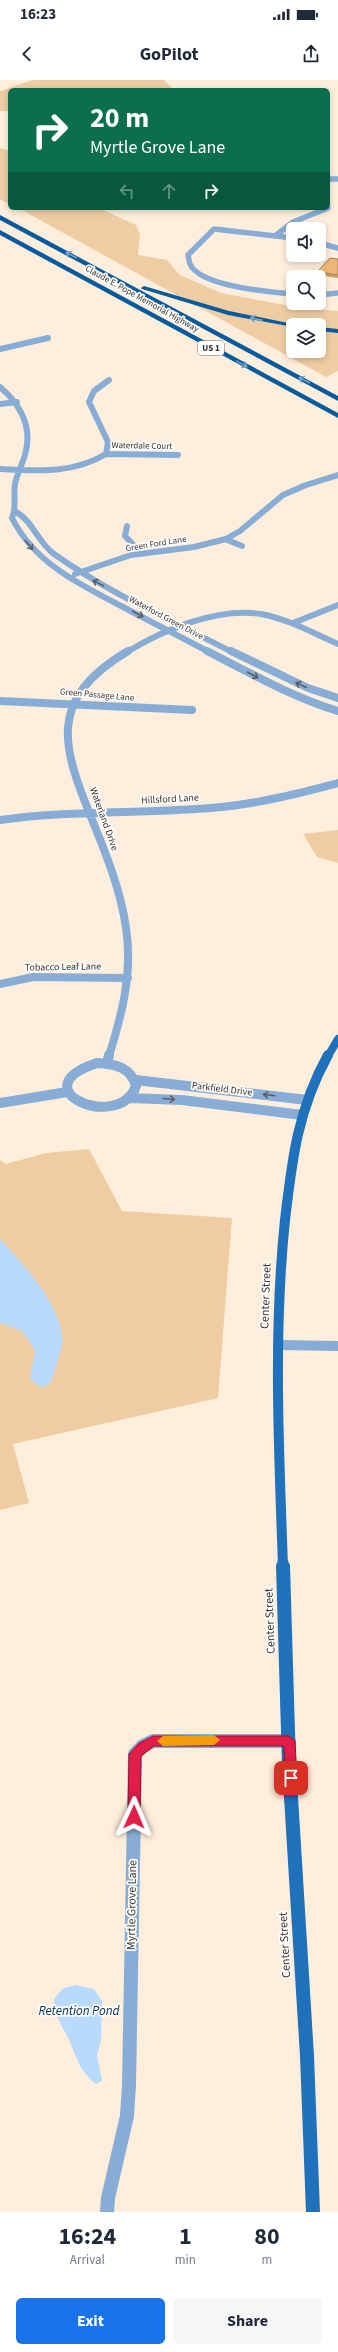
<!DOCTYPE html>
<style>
:root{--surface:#fff;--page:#f6f6f7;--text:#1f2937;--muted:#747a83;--accent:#1a73e8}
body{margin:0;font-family:"Source Sans 3",sans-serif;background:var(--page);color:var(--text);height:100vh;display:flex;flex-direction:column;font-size:15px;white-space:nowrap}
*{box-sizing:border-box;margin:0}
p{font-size:13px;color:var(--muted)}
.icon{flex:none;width:22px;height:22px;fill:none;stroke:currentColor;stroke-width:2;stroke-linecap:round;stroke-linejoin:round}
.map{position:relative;height:2132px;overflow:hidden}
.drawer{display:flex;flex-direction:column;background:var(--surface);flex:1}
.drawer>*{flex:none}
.banner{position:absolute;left:8px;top:8px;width:322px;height:122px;border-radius:6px;box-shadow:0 2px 6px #0003;background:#0b6e4f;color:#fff;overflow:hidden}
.buttons{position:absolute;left:286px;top:142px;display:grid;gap:8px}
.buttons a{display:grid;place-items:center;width:40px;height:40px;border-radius:6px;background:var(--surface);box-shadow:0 2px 6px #0003;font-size:20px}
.pin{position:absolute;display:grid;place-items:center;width:34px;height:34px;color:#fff;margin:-17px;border-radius:8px;box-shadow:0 2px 6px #0006}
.me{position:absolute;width:44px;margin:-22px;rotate:1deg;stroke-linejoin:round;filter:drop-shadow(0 0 3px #0008)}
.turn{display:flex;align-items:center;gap:14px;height:84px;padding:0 16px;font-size:18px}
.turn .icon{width:52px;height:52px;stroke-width:2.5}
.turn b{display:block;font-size:28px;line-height:34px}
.lanes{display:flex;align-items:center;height:38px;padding:0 16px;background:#0003;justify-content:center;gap:20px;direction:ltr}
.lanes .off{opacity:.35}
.eta{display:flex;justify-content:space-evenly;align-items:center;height:68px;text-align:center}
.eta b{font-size:24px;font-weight:700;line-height:28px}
.primary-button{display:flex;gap:8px;margin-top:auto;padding:8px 16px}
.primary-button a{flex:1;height:46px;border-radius:6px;background:var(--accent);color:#fff;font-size:16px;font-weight:700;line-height:46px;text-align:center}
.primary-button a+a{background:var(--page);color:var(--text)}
.status{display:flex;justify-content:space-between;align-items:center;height:28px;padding:0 20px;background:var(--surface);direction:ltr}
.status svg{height:11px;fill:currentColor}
header{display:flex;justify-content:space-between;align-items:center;height:52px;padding:0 16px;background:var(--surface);font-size:18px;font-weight:700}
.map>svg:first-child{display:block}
</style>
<div class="status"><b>16:23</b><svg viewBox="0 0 49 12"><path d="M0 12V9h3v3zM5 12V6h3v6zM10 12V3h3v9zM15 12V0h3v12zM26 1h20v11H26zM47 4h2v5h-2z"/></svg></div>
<header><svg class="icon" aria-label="back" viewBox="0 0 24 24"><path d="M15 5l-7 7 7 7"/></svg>GoPilot<svg class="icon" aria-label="share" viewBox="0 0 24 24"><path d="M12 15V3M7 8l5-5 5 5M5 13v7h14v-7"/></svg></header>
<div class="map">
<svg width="338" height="2132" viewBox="0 0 338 2132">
<rect width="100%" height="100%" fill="#ffeedb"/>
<!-- green -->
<path fill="#f0cca3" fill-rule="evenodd" d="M33 0H164L174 10H10V31H0V11Z
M0 68 10 71V125L0 119Z
M18 128H104L101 129 136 145 140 155 138 175 167 180 180 195 221 213 307 229 338 231V291L326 297ZM293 245H319V271H293Z
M338 750V783L317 777 303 754Z
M89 1069 122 1131 232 1138 218 1318 13 1364 29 1423 0 1430V1080L6 1084 46 1073Z"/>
<!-- water -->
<path fill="#b8dafd" d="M0 1159C22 1183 64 1227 62 1262 61 1275 54 1290 51 1303L41 1308 30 1299 35 1270 22 1251 0 1243Z
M75 1905 94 1909 102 1921 101 1961 97 1975 102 2001 96 2004C80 1992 77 1979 70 1962 62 1944 56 1941 54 1919L62 1909Z"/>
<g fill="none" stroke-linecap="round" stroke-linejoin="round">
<!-- minor-far4 -->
<path stroke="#87add6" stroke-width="5.5" d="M328 99H338
M275 156 293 142 328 128
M293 158 214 149 188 175C189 178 189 182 190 184 200 207 271 212 293 214
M319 163 338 168
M319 215 338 213"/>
<!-- minor-far3 -->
<path stroke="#87add6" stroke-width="6" d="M0 269 48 258
M0 307C21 325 33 347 25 375 22 385 17 394 15 404 13 416 17 427 12 438 35 484 81 505 125 528 153 543 181 557 209 572
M0 324 17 322
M106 374 178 375
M0 389C37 391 73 394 106 374L108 362 89 322 94 311 109 300
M16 432C33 441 38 463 54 474 109 513 172 541 232 572
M127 446 125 456 141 473
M225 459 242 466
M75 494 131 475 194 467 226 459 240 451 283 415 306 405 338 395
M293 543 338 525
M127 572C163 550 217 527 261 534 288 539 313 553 338 564"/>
<!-- minor-far2 -->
<path stroke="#87add6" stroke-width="8" d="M207 571C250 593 292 617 338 631
M231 571 308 608 338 618
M0 621 192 630
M0 740C74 730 148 734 222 727 261 723 300 713 338 703
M0 904 33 897 128 898
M109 976C122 934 133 893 126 848 121 812 107 776 93 742 62 666 46 620 128 571"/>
<!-- minor-far1 -->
<path stroke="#87add6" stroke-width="10" d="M97 983C115 984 131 987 136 1006 119 1053 18 1009 97 983Z
M107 983 109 975
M136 1000 307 1020
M130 1018 182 1020 302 1035
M0 1023 67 1012
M279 1265 338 1266"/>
<!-- minor -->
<path stroke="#87add6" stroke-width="14" d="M107 2132 108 2118 127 2036 129 2005 135 1674 143 1666 153 1661H289"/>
<!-- major-far2 -->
<path stroke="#1e71ba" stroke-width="8" d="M328 976 338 959"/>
<!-- major-far1 -->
<path stroke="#1e71ba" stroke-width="10" d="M283 1487C279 1371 273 1255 285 1140 292 1079 298 1029 328 975"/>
<!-- major -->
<path stroke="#1e71ba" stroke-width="14" d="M283 1486 289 1685 307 1976 313 2132"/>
<!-- highway -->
<path fill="#055b9d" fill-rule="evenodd" d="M0 135 338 316V321L0 140Z
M0 150 338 333V338L0 155Z
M144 206 229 231 298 245H293V247L228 235 142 209 141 208Z
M319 247 338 249V253L319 251Z"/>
</g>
<!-- wall -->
<path fill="#ca9d66" d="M338 179V198L317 195V192Z"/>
<!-- building -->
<path fill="#ebb677" stroke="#a47f53" d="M330 178 338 179V195L317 192Z"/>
<!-- one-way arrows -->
<defs><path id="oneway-shaft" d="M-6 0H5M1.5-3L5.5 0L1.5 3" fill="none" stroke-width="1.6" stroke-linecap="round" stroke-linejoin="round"/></defs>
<g stroke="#75a4c9">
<use href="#oneway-shaft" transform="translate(71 175) rotate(-152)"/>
<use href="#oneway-shaft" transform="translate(256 239) rotate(-169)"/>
<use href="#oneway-shaft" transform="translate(242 284) rotate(29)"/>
<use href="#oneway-shaft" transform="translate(304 300) rotate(-152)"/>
</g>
<g stroke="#565e67">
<use href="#oneway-shaft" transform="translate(29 465) rotate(50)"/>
<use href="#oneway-shaft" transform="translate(98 503) rotate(-152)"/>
<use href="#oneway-shaft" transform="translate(138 534) rotate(28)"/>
<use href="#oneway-shaft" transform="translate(253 595) rotate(28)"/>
<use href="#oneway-shaft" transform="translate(301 605) rotate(-155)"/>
<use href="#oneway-shaft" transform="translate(269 1015) rotate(-173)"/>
<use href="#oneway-shaft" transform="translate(169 1019) rotate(5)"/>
</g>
<!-- route -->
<path fill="#e11d48" stroke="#92132f" d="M153 1656H289L295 1661 297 1698 291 1703 285 1698 284 1666H154L141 1676 140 1737 134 1742 128 1737 129 1674 139 1663Z"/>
<!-- slow -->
<path fill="#f59e0b" d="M214 1655 220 1660 214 1665 163 1666 157 1661 163 1656Z"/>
<g text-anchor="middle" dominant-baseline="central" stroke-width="3.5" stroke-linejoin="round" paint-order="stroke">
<!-- far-street labels -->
<g font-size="9" fill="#3c342b" stroke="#fefefe">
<text transform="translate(142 219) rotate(29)">Claude E. Pope Memorial Highway</text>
<text transform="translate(142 366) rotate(1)">Waterdale Court</text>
<text transform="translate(156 464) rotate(-9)">Green Ford Lane</text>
<text transform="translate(166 538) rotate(28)">Waterford Green Drive</text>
<text transform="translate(97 615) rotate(5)">Green Passage Lane</text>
</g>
<!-- shield labels -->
<rect fill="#fefefe" stroke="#76716a" stroke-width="1" x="198" y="261" width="26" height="14" rx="3"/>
<g font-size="9" font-weight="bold" fill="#3c342b">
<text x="211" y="268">US 1</text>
</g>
<!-- street labels -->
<g font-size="10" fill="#3c342b" stroke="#fefefe">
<text transform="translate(170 719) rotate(-3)">Hillsford Lane</text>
<text transform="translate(104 739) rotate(70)">Waterland Drive</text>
<text transform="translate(63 887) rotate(-1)">Tobacco Leaf Lane</text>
<text transform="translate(222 1009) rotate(7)">Parkfield Drive</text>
</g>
<!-- near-street labels -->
<g font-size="12" fill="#3c342b" stroke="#fefefe">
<text transform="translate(266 1216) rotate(-88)">Center Street</text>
<text transform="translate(270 1541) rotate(-92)">Center Street</text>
<text transform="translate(132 1825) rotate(-89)">Myrtle Grove Lane</text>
<text transform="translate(285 1865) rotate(-93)">Center Street</text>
</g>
<!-- near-water labels -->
<g font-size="13" font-style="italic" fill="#052f53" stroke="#fefefe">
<text x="79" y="1931">Retention Pond</text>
</g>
</g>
</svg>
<div class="buttons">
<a><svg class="icon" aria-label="sound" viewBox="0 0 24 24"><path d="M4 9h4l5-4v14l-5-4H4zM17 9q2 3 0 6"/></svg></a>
<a><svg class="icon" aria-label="search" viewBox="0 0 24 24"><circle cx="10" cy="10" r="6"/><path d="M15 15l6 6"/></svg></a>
<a><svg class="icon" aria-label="layers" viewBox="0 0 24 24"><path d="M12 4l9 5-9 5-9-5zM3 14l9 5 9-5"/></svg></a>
</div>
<div class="pin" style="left:291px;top:1698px;background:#d93025"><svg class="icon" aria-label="arrive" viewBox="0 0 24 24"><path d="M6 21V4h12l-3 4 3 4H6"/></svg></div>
<svg class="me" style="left:134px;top:1737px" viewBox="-20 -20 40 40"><path d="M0-17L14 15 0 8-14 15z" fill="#e11d48" stroke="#fff" stroke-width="4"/></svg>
<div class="banner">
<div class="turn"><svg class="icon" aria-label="right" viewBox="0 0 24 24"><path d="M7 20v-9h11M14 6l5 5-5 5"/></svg><div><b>20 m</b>Myrtle Grove Lane</div></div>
<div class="lanes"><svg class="icon off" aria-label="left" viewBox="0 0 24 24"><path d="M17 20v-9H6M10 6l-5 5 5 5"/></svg><svg class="icon off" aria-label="ahead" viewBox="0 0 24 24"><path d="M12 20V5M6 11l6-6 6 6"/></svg><svg class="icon" aria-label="right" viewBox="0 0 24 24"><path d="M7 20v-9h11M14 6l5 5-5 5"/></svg></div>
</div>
</div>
<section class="drawer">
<div class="eta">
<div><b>16:24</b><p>Arrival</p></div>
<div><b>1</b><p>min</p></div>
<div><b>80</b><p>m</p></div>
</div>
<div class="primary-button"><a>Exit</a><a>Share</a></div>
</section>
